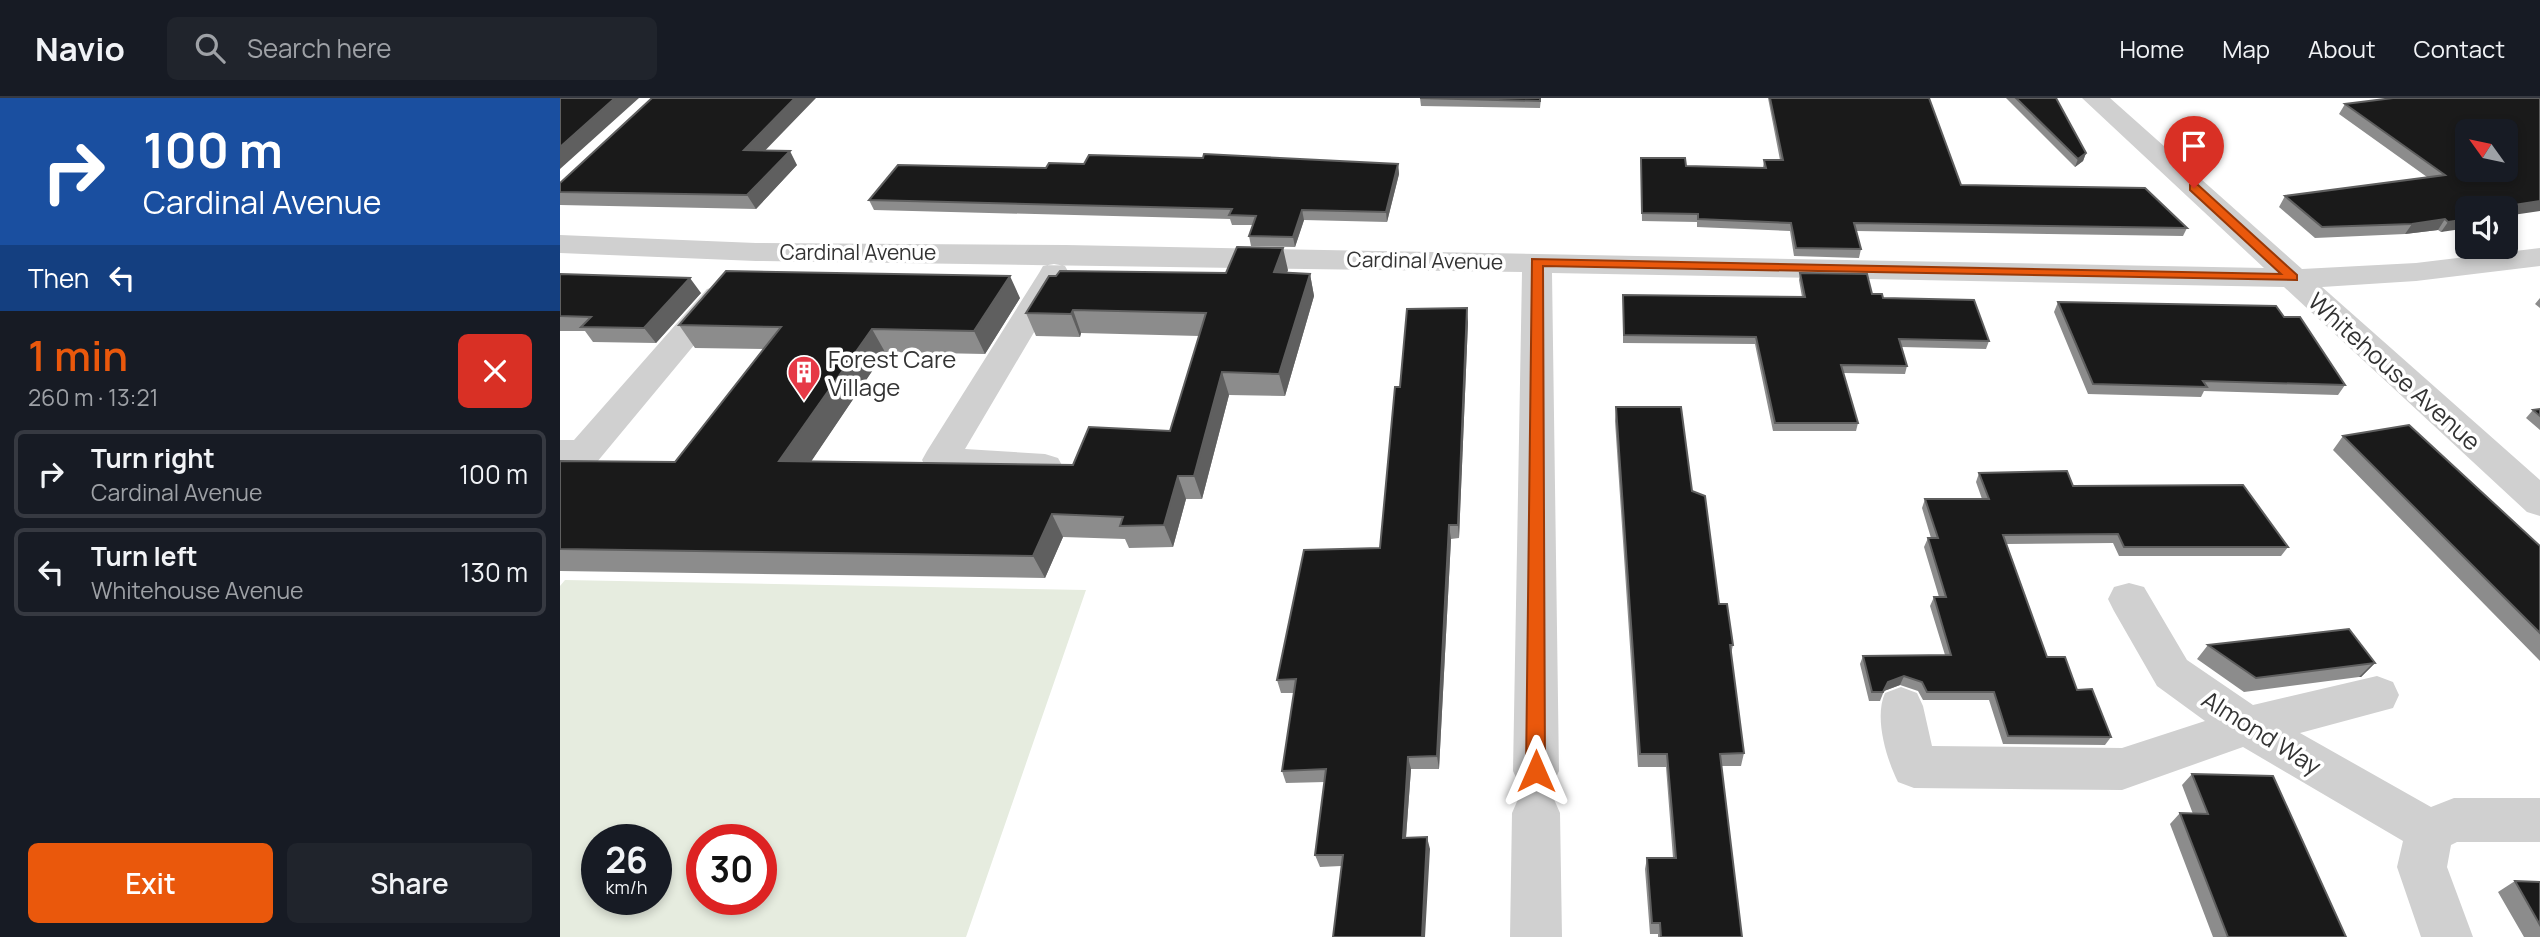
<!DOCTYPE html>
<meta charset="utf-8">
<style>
:root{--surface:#171b24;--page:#20242c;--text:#f1f3f6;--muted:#9ea1a6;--line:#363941;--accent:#ea580c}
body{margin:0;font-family:Manrope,sans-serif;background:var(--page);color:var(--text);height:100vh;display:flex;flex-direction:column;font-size:26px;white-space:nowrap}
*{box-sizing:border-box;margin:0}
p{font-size:23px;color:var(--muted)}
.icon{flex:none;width:38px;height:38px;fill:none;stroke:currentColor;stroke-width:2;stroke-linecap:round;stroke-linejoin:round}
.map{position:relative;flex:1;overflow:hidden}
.sheet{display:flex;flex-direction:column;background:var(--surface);width:560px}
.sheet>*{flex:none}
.banner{background:#1a4fa0;color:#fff;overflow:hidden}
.needle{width:46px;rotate:303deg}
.fabs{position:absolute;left:1895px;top:21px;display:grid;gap:14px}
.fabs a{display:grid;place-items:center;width:63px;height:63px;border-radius:10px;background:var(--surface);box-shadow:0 4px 10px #0003;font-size:35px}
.speed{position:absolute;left:21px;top:726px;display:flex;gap:14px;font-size:35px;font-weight:700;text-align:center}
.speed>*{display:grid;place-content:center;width:91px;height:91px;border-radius:50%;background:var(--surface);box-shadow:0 4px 10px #0003;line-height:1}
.speed small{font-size:18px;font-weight:400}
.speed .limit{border:10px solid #d22;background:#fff;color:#111}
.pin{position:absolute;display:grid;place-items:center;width:60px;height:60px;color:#fff;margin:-72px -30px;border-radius:50% 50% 50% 0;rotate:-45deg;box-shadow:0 0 7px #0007}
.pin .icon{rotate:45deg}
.me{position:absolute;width:77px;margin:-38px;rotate:0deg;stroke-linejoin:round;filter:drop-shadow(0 0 5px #0008)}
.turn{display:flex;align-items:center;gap:24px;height:147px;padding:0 28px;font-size:32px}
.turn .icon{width:91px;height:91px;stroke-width:2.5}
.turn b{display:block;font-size:49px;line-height:60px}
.then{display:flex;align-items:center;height:66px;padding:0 28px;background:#0003;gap:14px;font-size:26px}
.round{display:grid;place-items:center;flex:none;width:74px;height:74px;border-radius:10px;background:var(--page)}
.overview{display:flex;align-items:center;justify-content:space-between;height:119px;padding:0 28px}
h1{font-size:42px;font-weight:600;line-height:52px;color:var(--accent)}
.action{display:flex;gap:14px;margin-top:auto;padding:14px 28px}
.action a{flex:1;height:80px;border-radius:10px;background:var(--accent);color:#fff;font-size:28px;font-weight:600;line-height:80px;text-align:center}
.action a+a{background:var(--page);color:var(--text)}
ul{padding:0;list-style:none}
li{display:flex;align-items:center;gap:21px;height:88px;margin:0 14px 10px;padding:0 14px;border:4px solid var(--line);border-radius:10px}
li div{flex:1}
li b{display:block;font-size:26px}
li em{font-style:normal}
header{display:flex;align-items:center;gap:42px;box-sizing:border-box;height:98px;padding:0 35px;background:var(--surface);border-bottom:2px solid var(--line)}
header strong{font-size:33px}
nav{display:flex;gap:38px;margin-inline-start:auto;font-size:24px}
.search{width:490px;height:63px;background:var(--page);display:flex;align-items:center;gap:18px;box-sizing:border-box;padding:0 24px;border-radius:10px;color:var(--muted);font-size:26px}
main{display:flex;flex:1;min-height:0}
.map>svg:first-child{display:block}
</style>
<header>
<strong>Navio</strong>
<div class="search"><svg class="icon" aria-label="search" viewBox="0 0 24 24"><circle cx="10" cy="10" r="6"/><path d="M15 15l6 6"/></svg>Search here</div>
<nav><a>Home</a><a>Map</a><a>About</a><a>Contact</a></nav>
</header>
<main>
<section class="sheet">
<div class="banner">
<div class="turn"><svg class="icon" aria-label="right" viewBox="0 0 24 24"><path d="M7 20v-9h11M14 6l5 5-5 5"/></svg><div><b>100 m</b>Cardinal Avenue</div></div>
<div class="then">Then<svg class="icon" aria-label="left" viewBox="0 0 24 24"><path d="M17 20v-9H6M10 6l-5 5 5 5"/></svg></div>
</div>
<div class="overview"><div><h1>1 min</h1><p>260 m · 13:21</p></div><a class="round" style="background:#d93025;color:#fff"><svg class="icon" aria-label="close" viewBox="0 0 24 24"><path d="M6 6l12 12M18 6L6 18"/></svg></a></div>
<ul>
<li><svg class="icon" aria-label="right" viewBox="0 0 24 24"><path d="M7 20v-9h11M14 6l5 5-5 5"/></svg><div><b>Turn right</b><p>Cardinal Avenue</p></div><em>100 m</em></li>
<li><svg class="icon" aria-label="left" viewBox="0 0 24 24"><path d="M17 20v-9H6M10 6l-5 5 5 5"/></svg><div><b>Turn left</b><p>Whitehouse Avenue</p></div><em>130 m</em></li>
</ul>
<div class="action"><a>Exit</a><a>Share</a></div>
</section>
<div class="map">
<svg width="1980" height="839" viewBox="0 0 1980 839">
<rect width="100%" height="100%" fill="#fff"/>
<!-- green -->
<path fill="#e6ecdf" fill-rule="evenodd" d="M5 482 526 492 406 839H0V488ZM37 742H96V802H37ZM142 742H201V802H142Z"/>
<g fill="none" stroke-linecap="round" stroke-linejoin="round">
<!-- minor -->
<path fill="#d0d0d0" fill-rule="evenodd" d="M1522 0H1550L1742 171 1856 165 1980 150V168L1856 183 1762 189 1980 382V418L1967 414 1724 189 992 175 999 673 992 688 977 693 993 699 1000 715 1002 839H950L952 715 959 699 975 693 960 688 953 673 962 174 196 163 0 155V137L196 145 506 147 1704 170Z
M494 166 505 168 509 175 405 351 485 356 498 360 503 369 498 378 485 382 380 375 367 371 362 362 367 353 479 175 483 168Z
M158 188 169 191 174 198 169 205 37 364 0 368V342H14L147 191Z
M1569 485 1584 489 1627 562 1693 607 1817 578 1833 584 1839 597 1833 610 1740 635 1871 709 1894 700H1980V744H1897L1891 747 1887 769 1913 839H1861L1837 769 1843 743 1683 649 1562 692 1354 690 1338 684C1326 660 1314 619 1325 595L1341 589 1357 595 1363 608 1372 648 1562 650 1645 623 1597 588 1554 513 1548 501 1554 489Z"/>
</g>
<!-- wall -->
<path fill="#8c8c8c" d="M860 0H981L980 10 861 8Z
M1208 0H1369L1401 87 1627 130 1623 138 1296 133 1301 151 1299 160 1234 158 1230 133 1137 129V124L1082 123 1081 60 1126 68 1203 70 1204 62H1220Z
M1446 0H1496L1526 55 1523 63 1515 69Z
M1785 6 1946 110 1881 134 1878 132 1845 136 1755 140 1719 109 1725 98 1867 79 1779 16Z
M205 53 237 67 196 111 0 107V85Z
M524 66H838L839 76 827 124 744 122 735 149 691 148 689 138 693 127H672L670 121 314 112 309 102 486 70Z
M728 172 727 174 750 176 754 198 725 298 669 297 642 401H626L613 449 569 450 565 441 503 439 485 480 0 473V363L115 364 204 251 135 250 119 227 460 200 425 256 325 254 251 363 513 367 610 333 639 238 521 235 520 239 476 238 466 215 666 175Z
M1240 175 1312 196 1429 243 1426 251 1342 249 1347 268 1345 276 1283 275 1298 325 1296 333H1213L1195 246 1063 245V197L1242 199 1239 182Z
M0 176 141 195 96 245 33 244 25 233H0Z
M1980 200V210L1975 206Z
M1498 204 1724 219 1785 287 1778 297 1644 293 1641 299 1528 296 1494 214Z
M908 224 899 440 891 441 879 671H851L846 740 870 751 781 768 760 769 755 757 765 684 726 685 722 673 734 595H721L717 582 820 450 840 289Z
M1056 309 1132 393 1159 506 1173 547 1171 556 1184 655 1181 668H1161L1182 839H1098V836H1090L1085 771 1087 760H1113L1106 669H1078L1055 323Z
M1980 311V332L1966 320 1973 312Z
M1783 338 1980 448V563L1773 352Z
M1419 375 1513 388 1728 449 1721 458H1559L1553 445 1446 446 1487 559 1517 592 1551 639 1545 647 1443 646 1429 602H1363L1358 593 1340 587 1324 593 1320 603H1309L1300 566 1303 558 1385 557 1370 508 1374 499H1379L1364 449 1368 440H1371L1362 410 1365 401H1422L1416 384Z
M1648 547 1815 565 1801 579H1799L1684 594 1637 561Z
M1632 676 1786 839H1653L1610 726 1620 715 1633 716 1622 687Z
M1955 783 1980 784V839H1964L1938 794Z"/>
<!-- shaded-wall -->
<path fill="#5f5f5f" d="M55 0H79L0 71V49Z
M235 0H256L192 66 184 52Z
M230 53 237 67 196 111 187 97Z
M1526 55 1523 63 1515 69 1518 61Z
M838 66 839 76 827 124 826 114Z
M1980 103V113L1946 118V110H1935Z
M742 112 744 122 735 149 733 139Z
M1885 121 1878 132 1845 136 1852 126Z
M1908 121V130L1881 134 1888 124Z
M723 150 728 172 719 196 714 174Z
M750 176 754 198 725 298 719 276Z
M450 178 460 200 425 256 414 233Z
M130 180 141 195 96 245 84 230Z
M907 210 908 224 899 440 898 427Z
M513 212 521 235 520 239 511 216Z
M312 231 325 254 236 386 219 363Z
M662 274 669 297 642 401 634 378Z
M618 378 626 401 613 449 604 427Z
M492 416 503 439 485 480 473 458Z
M889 427 891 441 879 671 877 658Z
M1813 565H1815L1801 579H1799Z
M1344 578 1340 587 1324 593 1328 584Z
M848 659 851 671 845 752 843 740Z
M867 739 870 751 865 839H862Z"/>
<!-- building -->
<path fill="#1a1a1a" stroke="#5f5f5f" stroke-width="2" fill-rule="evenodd" d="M0 0H55L0 49Z
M92 0H235L184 52 230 53 187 97 0 94V85Z
M860 0H980V3Z
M1210 0H1369L1401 87 1585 90 1627 130 1294 125 1301 151 1236 150 1231 125 1138 121V116L1082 115 1081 60H1125L1126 68 1206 70 1204 62H1223Z
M1456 0H1496L1526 55 1518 61Z
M1833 0H1980V103L1935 110H1908V121L1888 124 1885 121 1852 126 1762 129 1725 98 1885 77 1785 6ZM1908 33H1946V72H1908Z
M644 56 838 66 826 114 742 112 733 139 689 138 696 118 669 117 672 111 309 102 338 67 486 70 489 65 524 66 529 57 643 60Z
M677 149 723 150 714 174 750 176 719 276 662 274 634 378H618L604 427 560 428 563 419 492 416 473 458 0 451V363L115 364 221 229 119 227 166 173 450 178 414 233 312 231 219 363 513 367 529 329 610 333 646 215 513 212 511 216 466 215 489 178H496L500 173 666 175Z
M1240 175 1307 176 1312 196H1322L1323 200 1414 202 1429 243 1339 241 1347 268 1281 267 1298 325H1215L1196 239 1064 237 1063 197 1245 199Z
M0 176 130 180 84 230 21 229 31 219 0 218Z
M1498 204 1716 208 1724 219H1740L1785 287 1643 283 1647 289 1533 286Z
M907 210 898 427H889L877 658 848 659 843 740 867 739 862 839H773L783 757H755L766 671 722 673 736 581 717 582 744 452 820 450 835 289H840L847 211Z
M1056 309H1121L1132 393 1145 398 1159 506H1167L1173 547H1170L1184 655 1160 656 1182 839H1101L1100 825H1092L1087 760H1116L1107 656H1080Z
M1980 311V318L1973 312Z
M1849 327 1980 448V535L1783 338Z
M1507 373 1513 388 1683 387 1728 449H1564L1558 436 1443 437 1487 559H1505L1517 592 1532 591 1551 639 1448 638 1434 594H1367L1362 584 1344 578 1328 584 1323 594H1312L1303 558 1391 557 1374 499H1386L1368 440H1378L1365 401H1429L1419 375Z
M1789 531 1815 565 1696 580 1648 547Z
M1632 676 1713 678 1786 839H1668L1620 715 1648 716Z
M1955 783 1980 784V827Z"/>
<!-- route -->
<path fill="#ea580c" stroke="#983908" stroke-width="2" d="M1630 87H1638L1737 177V182L983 168 985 673 983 679 976 682 969 679 966 673 972 161 1721 176 1630 92Z"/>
<!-- icons -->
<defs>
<symbol id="building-pin" viewBox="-11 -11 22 30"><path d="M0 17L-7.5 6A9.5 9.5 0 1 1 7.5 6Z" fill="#e63946" stroke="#fff"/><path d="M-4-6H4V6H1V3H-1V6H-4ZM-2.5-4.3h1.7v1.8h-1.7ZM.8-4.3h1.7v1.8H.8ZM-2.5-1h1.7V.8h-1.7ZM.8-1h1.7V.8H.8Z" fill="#fff"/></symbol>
</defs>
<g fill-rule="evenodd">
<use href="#building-pin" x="225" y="255" width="38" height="52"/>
</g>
<g text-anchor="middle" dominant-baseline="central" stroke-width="7" stroke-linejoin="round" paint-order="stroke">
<!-- far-street labels -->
<g font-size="21" fill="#333" stroke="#fff">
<text x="298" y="154">Cardinal Avenue</text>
<text transform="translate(865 162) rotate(1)">Cardinal Avenue</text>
</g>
<!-- poi labels -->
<g font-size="24" fill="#333" stroke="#fff" text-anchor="start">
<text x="268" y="260">Forest Care<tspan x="268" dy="28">Village</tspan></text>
</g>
<!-- street labels -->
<g font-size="24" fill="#333" stroke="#fff">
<text transform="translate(1835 273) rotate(42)">Whitehouse Avenue</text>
<text transform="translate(1702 634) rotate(32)">Almond Way</text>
</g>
</g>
</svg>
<div class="fabs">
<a><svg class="needle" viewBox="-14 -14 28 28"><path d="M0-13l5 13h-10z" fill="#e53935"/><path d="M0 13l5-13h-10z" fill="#9ea1a6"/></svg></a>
<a><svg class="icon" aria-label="sound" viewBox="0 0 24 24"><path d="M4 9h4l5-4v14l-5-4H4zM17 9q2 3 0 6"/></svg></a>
</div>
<div class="speed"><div>26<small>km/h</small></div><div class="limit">30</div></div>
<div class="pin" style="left:1634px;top:90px;background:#d93025"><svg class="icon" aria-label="arrive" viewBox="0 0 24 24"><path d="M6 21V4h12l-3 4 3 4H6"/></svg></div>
<svg class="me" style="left:976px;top:673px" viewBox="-20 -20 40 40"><path d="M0-17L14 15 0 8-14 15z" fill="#ea580c" stroke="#fff" stroke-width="4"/></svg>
</div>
</main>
